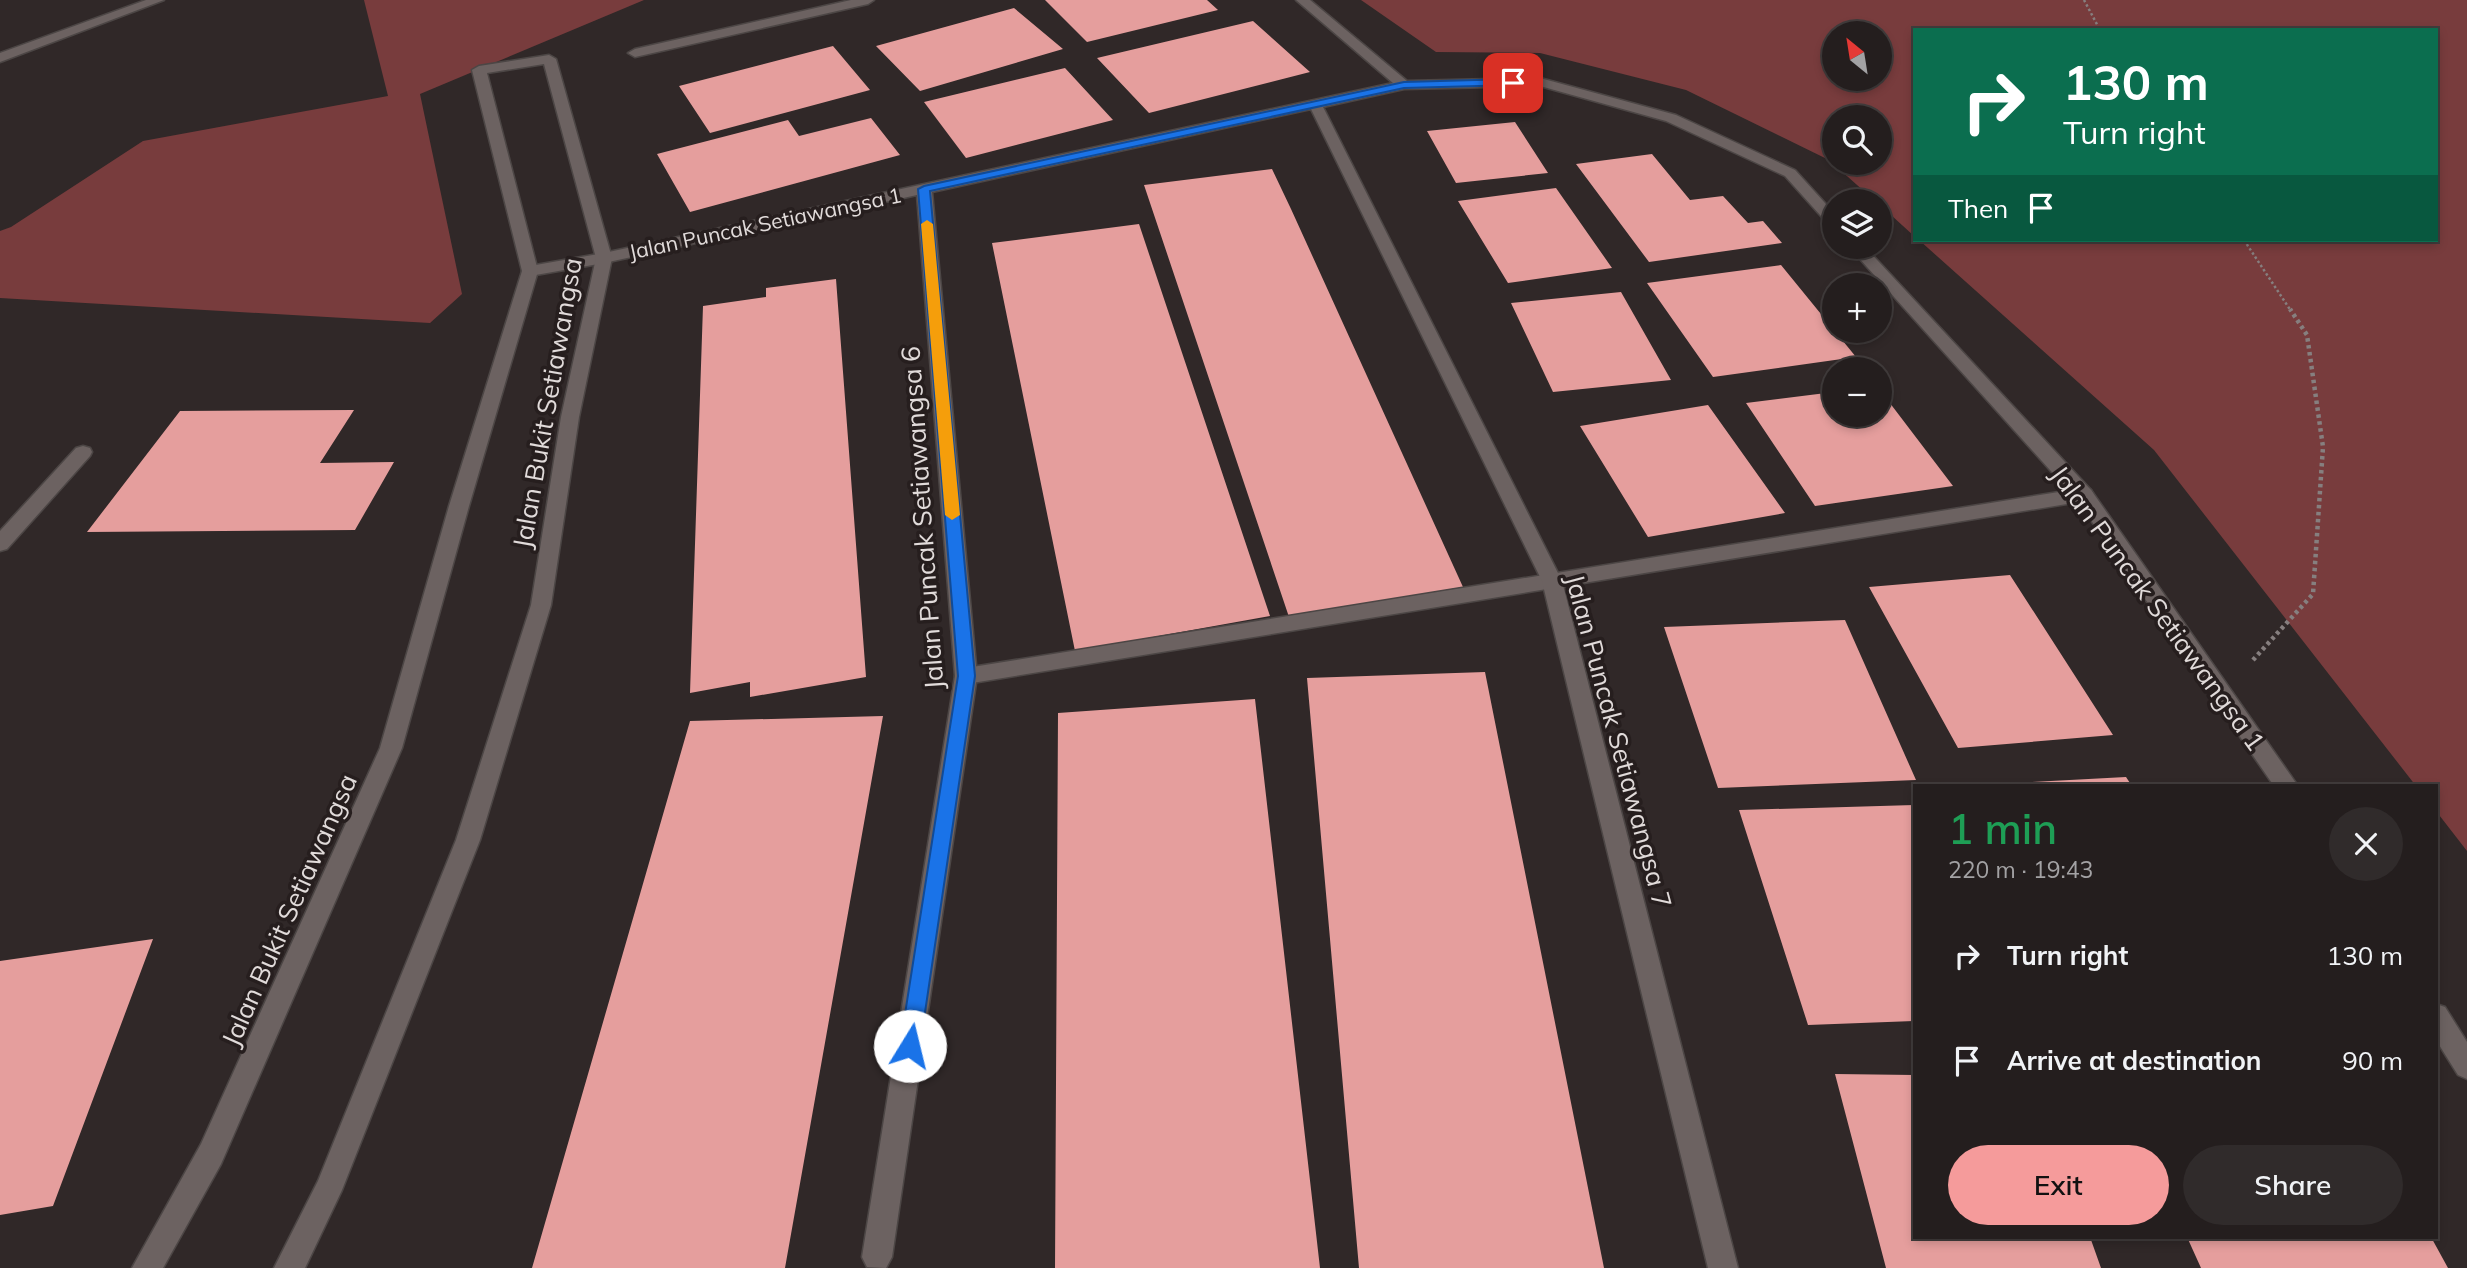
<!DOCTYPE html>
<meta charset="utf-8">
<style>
:root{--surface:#241e1e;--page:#302b2b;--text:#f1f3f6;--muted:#a3a2a4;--line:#413c3c;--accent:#f59b9b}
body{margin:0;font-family:Mulish,sans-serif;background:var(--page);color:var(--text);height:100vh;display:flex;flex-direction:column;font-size:26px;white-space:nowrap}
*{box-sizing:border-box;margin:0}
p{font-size:23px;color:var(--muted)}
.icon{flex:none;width:38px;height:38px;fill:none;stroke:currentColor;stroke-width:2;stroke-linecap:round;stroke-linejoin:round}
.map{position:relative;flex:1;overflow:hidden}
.side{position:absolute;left:1913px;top:784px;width:525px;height:455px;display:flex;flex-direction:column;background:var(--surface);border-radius:0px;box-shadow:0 4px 10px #0003,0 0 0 2px var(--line)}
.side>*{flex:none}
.guide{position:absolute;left:1913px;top:28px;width:525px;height:214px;border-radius:0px;box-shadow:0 4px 10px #0003,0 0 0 2px var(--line);background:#0b6e4f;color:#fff;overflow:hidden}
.needle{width:46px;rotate:330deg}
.buttons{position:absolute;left:1822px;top:21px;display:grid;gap:14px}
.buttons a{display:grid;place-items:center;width:70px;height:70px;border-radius:50%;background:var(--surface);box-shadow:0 4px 10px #0003,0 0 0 2px var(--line);font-size:35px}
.pin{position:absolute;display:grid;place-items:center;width:60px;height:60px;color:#fff;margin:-30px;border-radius:14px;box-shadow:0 4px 10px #0006}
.me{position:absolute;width:77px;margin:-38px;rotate:9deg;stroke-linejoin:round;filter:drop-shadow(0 0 5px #0008)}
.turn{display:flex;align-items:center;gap:24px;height:147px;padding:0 35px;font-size:32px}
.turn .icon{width:91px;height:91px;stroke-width:2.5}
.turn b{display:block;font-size:49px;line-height:60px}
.then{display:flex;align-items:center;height:66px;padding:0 35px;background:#0003;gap:14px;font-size:26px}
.round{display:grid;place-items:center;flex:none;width:74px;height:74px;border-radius:37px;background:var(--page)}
.overview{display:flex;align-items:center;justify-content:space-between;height:119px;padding:0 35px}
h1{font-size:42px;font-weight:600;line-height:52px;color:#1e9e55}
.action{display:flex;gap:14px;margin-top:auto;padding:14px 35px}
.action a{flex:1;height:80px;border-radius:42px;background:var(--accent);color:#111;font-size:28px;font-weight:600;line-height:80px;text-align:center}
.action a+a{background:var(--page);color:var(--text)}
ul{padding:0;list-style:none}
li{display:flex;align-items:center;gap:21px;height:105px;padding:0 35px}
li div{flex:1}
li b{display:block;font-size:26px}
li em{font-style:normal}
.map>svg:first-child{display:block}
</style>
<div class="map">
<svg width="2467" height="1268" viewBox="0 0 2467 1268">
<rect width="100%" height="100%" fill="#302828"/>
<!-- forest -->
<path fill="#783c3d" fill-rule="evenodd" d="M364 0H644L420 94 462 294 430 323 0 298V231L11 227 143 141 388 96Z
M1361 0H2467V851L2436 811V786H2416L2154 450 1919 240H2436V30H1914V236L1880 205V201H1875L1829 160 1686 90 1540 53 1436 52ZM1834 33H1880V79H1834ZM1834 117H1880V163H1834Z"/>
<!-- building -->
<path fill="#e59e9d" d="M1045 0H1207L1218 10 1087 42Z
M1014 8 1063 49 920 91 876 46Z
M1253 21 1310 72 1149 113 1097 58Z
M833 46 870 90 710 133 679 86Z
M1065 68 1113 120 966 158 924 102Z
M871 118 900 155 690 212 657 154 788 120 799 136Z
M1515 122 1548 173 1456 183 1427 131Z
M1652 154 1690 200 1723 196 1748 223 1763 221 1782 243 1649 262 1576 164Z
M1272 169 1291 209 1463 587 1289 617 1144 185Z
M1556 188 1612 268 1508 283 1458 201Z
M1139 224 1270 616 1075 651 992 243Z
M1781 265 1856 357 1713 377 1647 283Z
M836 279 866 677 750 697V682L690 693 703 306 766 297V288Z
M1621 292 1671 380 1553 392 1511 303Z
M1880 390 1953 486 1815 506 1746 403 1834 392V415H1880Z
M1708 405 1785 513 1648 537 1580 426Z
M354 410 320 463 394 462 355 530 87 532 180 411Z
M2010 575 2059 651 2113 735 1958 748 1869 587Z
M1845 620 1916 780 1718 788 1664 627Z
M1485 672 1604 1268H1359L1307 678Z
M1255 699 1320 1268H1055L1058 713Z
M883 716 785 1268H532L690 721Z
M2126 777 2132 786H1995V784Z
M1914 805V1021L1808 1025 1739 810Z
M153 939 53 1206 0 1215V961Z
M1835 1074 1914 1075V1237H2090L2101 1268H1886Z
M2187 1237H2431L2448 1268H2201Z"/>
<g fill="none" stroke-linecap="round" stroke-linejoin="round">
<defs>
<path id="lane" d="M2084 488 2091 490 2094 495 2091 500 966 684 958 682 955 676 958 670 966 668Z"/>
<path id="street" d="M146 0H164L0 62V53Z
M851 0H874L868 4 635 57 628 53 635 49Z
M1296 0H1310L1407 81 1540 78 1676 115 1795 170 1834 213V227L1829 225 1785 176 1666 121 1540 86 1404 89 1323 107 1562 581 1738 1268H1708L1542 581 1311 109 932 192 977 676 892 1257 886 1268 867 1267 862 1257 955 676 917 195 604 263 530 276 522 271 530 266 604 253 1393 83Z
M1849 247H1865L2091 490 2298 786H2274L2077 500Z
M83 446 90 448 92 452 90 456 7 549 0 551V531L76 448Z
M2436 1004 2445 1007 2467 1042V1079L2458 1075 2436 1040Z"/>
<path id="secondary" d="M549 55 556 59 612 258 579 417 551 605 480 840 342 1190 305 1268H274L318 1181 456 840 531 605 561 417 596 258 544 64 487 73 538 271 469 506 402 748 221 1164 163 1268H132L201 1144 380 748 449 506 522 271 472 70 479 66Z"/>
</defs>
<!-- lane casing -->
<use href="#lane" stroke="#4c4645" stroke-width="3"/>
<!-- street casing -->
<use href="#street" stroke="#4c4645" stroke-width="3"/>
<!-- secondary casing -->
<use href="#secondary" stroke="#4c4645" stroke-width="3"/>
<!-- path-far1 -->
<path stroke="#867f7f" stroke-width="2.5" stroke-dasharray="2.5 2.5" stroke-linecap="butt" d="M2084 0 2100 30
M2244 240 2291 311"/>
<!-- path -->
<path stroke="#867f7f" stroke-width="4.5" stroke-dasharray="3.5 3.5" stroke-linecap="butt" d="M2253 660 2313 594 2323 447 2307 335 2290 309"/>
<!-- lane -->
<use href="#lane" fill="#6c6261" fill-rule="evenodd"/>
<!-- street -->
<use href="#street" fill="#6c6261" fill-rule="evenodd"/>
<!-- secondary -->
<use href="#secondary" fill="#6c6261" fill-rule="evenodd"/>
</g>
<!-- route -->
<path fill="#1a73e8" stroke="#114b97" stroke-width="2" d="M1513 79 1516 80V85L1404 88 930 191 975 676 920 1046 917 1053 910 1056 903 1053 900 1046 958 676 918 189 924 186 1404 82Z"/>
<!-- slow -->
<path fill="#f59e0b" d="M927 220 933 224 960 515 952 520 945 515 921 224Z"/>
<g text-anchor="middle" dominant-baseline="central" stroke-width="7" stroke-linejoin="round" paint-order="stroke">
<!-- far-street labels -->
<g font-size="21" fill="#e1dbda" stroke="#261e1e">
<text transform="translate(765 223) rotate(-12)">Jalan Puncak Setiawangsa 1</text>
</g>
<!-- street labels -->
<g font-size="26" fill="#e1dbda" stroke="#261e1e">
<text transform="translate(547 403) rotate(-80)">Jalan Bukit Setiawangsa</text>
<text transform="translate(922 518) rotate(-94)">Jalan Puncak Setiawangsa 6</text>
<text transform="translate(2158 608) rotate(54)">Jalan Puncak Setiawangsa 1</text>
<text transform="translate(1619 741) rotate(75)">Jalan Puncak Setiawangsa 7</text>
<text transform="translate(289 910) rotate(-66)">Jalan Bukit Setiawangsa</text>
</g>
</g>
</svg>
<div class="buttons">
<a><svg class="needle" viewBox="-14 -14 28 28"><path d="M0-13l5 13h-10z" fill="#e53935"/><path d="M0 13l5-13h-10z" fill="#a3a2a4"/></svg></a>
<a><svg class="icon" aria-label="search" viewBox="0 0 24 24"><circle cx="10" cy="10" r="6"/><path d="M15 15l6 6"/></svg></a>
<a><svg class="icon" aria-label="layers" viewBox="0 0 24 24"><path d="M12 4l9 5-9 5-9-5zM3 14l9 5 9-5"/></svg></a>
<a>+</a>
<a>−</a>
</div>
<div class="pin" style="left:1513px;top:83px;background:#d93025"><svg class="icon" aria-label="arrive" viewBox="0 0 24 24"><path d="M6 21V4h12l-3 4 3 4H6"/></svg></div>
<svg class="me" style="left:910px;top:1046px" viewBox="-20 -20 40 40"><circle r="19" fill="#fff"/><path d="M0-13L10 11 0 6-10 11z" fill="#1a73e8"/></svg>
<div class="guide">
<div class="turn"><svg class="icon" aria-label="right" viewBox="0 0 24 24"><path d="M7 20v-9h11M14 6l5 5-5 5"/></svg><div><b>130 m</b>Turn right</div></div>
<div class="then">Then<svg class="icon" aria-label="arrive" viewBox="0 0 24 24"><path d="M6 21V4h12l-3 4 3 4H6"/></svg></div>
</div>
<section class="side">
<div class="overview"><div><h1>1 min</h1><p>220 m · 19:43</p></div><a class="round"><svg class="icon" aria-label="close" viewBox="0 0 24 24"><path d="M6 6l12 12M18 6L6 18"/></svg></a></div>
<ul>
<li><svg class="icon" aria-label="right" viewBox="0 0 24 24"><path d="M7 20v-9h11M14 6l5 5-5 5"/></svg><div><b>Turn right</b></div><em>130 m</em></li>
<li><svg class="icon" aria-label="arrive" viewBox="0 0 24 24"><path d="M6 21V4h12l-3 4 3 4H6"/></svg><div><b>Arrive at destination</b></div><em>90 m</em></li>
</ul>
<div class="action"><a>Exit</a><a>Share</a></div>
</section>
</div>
